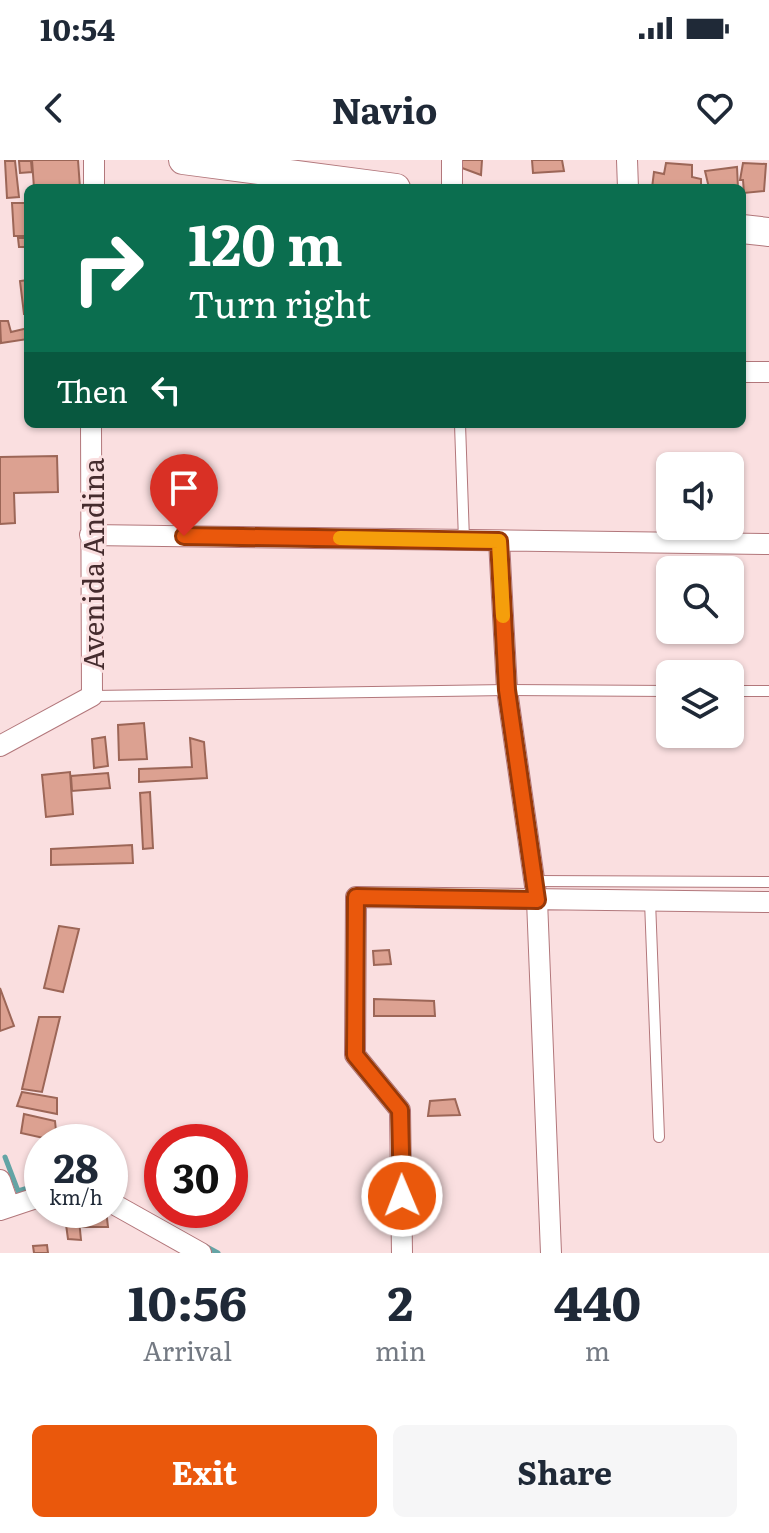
<!DOCTYPE html>
<style>
:root{--surface:#fff;--page:#f6f6f7;--text:#1f2937;--muted:#747a83;--accent:#ea580c}
body{margin:0;font-family:Literata,serif;background:var(--page);color:var(--text);height:100vh;display:flex;flex-direction:column;font-size:30px;white-space:nowrap}
*{box-sizing:border-box;margin:0}
p{font-size:26px;color:var(--muted)}
.icon{flex:none;width:44px;height:44px;fill:none;stroke:currentColor;stroke-width:2;stroke-linecap:round;stroke-linejoin:round}
.map{position:relative;height:1093px;overflow:hidden}
.drawer{display:flex;flex-direction:column;background:var(--surface);flex:1}
.drawer>*{flex:none}
.guide{position:absolute;left:24px;top:24px;width:722px;height:244px;border-radius:12px;box-shadow:0 2px 6px #0004;background:#0b6e4f;color:#fff;overflow:hidden}
.fabs{position:absolute;left:656px;top:292px;display:grid;gap:16px}
.fabs a{display:grid;place-items:center;width:88px;height:88px;border-radius:12px;background:var(--surface);box-shadow:0 2px 6px #0004;font-size:40px}
.speed{position:absolute;left:24px;top:964px;display:flex;gap:16px;font-size:40px;font-weight:700;text-align:center}
.speed>*{display:grid;place-content:center;width:104px;height:104px;border-radius:50%;background:var(--surface);box-shadow:0 2px 6px #0004;line-height:1}
.speed small{font-size:20px;font-weight:400}
.speed .limit{border:12px solid #d22;background:#fff;color:#111}
.pin{position:absolute;display:grid;place-items:center;width:68px;height:68px;color:#fff;margin:-82px -34px;border-radius:50% 50% 50% 0;rotate:-45deg;box-shadow:0 0 8px #0007}
.pin .icon{rotate:45deg}
.me{position:absolute;width:88px;margin:-44px;rotate:359deg;stroke-linejoin:round;filter:drop-shadow(0 0 6px #0008)}
.turn{display:flex;align-items:center;gap:28px;height:168px;padding:0 32px;font-size:36px}
.turn .icon{width:104px;height:104px;stroke-width:2.5}
.turn b{display:block;font-size:56px;line-height:68px}
.then{display:flex;align-items:center;height:76px;padding:0 32px;background:#0003;gap:16px;font-size:30px}
.eta{display:flex;justify-content:space-evenly;align-items:center;height:136px;text-align:center}
.eta b{font-size:48px;font-weight:700;line-height:56px}
.cta{display:flex;gap:16px;margin-top:auto;padding:16px 32px}
.cta a{flex:1;height:92px;border-radius:12px;background:var(--accent);color:#fff;font-size:32px;font-weight:700;line-height:92px;text-align:center}
.cta a+a{background:var(--page);color:var(--text)}
.status{display:flex;justify-content:space-between;align-items:center;height:56px;padding:0 40px;background:var(--surface);direction:ltr}
.status svg{height:22px;fill:currentColor}
header{display:flex;justify-content:space-between;align-items:center;height:104px;padding:0 32px;background:var(--surface);font-size:36px;font-weight:700}
.map>svg:first-child{display:block}
</style>
<div class="status"><b>10:54</b><svg viewBox="0 0 49 12"><path d="M0 12V9h3v3zM5 12V6h3v6zM10 12V3h3v9zM15 12V0h3v12zM26 1h20v11H26zM47 4h2v5h-2z"/></svg></div>
<header><svg class="icon" aria-label="back" viewBox="0 0 24 24"><path d="M15 5l-7 7 7 7"/></svg>Navio<svg class="icon" aria-label="heart" viewBox="0 0 24 24"><path d="M12 20l-8-8c-3-5 5-10 8-4 3-6 11-1 8 4z"/></svg></header>
<div class="map">
<svg width="769" height="1093" viewBox="0 0 769 1093">
<rect width="100%" height="100%" fill="#fadfe0"/>
<g fill="none" stroke-linecap="round" stroke-linejoin="round">
<!-- stream -->
<path stroke="#64a4a5" stroke-width="5" d="M5 997 18 1031 42 1024
M205 1086 218 1093"/>
</g>
<!-- building -->
<path fill="#dca191" stroke="#9c6657" stroke-width="2" d="M32 0H78L80 28H34Z
M460 0H482L481 15 462 8Z
M532 0H562L564 11 533 13Z
M5 1H15L19 37 7 38Z
M19 1H31L32 12 20 13Z
M666 3 692 5V17L701 19V28H652L654 12 664 14Z
M743 3 766 4 764 31 744 33 743 20H740Z
M737 7 738 28H709L705 11Z
M12 43H25L28 76H14Z
M18 78H28V87H19Z
M28 120V154H24L20 121Z
M0 161H8L11 172 28 168V179L1 183Z
M57 296 58 332 14 333 15 363 0 364V297Z
M144 563 147 599 119 600 118 565Z
M105 577 108 606 94 608 92 579Z
M190 578 204 582 207 618 139 622V609L192 607Z
M70 612 73 654 46 657 42 615Z
M108 613 110 628 72 631 71 616Z
M150 632 153 688 143 689 140 633Z
M132 685 133 703 51 705V689Z
M59 766 79 769 63 832 44 828Z
M389 790 391 804 374 805 373 791Z
M0 828 14 866 0 871Z
M374 839 434 841 435 856H374Z
M39 857H60L42 932 22 929Z
M22 932 57 938V954L17 946Z
M455 939 460 955 428 956 430 941Z
M24 954 55 961 57 981 21 973Z
M64 1050H78L81 1080 68 1079Z
M78 1050H106L108 1067H80Z
M47 1085 48 1093H34L33 1086Z"/>
<g fill="none" stroke-linecap="round" stroke-linejoin="round">
<defs>
<path id="lane" d="M460 264 464 380
M730 531H769
M92 536 507 530 670 531
M534 721 769 722
M650 741 659 977"/>
<path id="street" d="M452 0V28
M627 0 628 28
M94 28V0
M742 212H769
M90 375 769 384
M499 381 507 530 537 740 551 1093
M0 586 92 536 91 264
M0 1020 9 1046
M110 1042 201 1093
M0 1050 42 1036
M402 1093 400 950 355 895 356 737 769 742"/>
<path id="secondary" d="M183 0 396 28
M742 69 769 72"/>
</defs>
<!-- lane casing -->
<use href="#lane" stroke="#b2777b" stroke-width="12"/>
<!-- street casing -->
<use href="#street" stroke="#b2777b" stroke-width="22"/>
<!-- secondary casing -->
<use href="#secondary" stroke="#b2777b" stroke-width="30"/>
<!-- lane -->
<use href="#lane" stroke="#fff" stroke-width="10"/>
<!-- street -->
<use href="#street" stroke="#fff" stroke-width="20"/>
<!-- secondary -->
<use href="#secondary" stroke="#fff" stroke-width="28"/>
</g>
<g fill="none" stroke-linecap="round" stroke-linejoin="round">
<defs>
<path id="route" d="M184 376 499 381 507 530 537 740 356 737 355 895 400 950 402 1036"/>
</defs>
<!-- route casing -->
<use href="#route" stroke="#983908" stroke-width="20"/>
<!-- route -->
<use href="#route" stroke="#ea580c" stroke-width="14"/>
<!-- slow -->
<path stroke="#f59e0b" stroke-width="14" d="M340 378 499 381 503 456"/>
</g>
<g text-anchor="middle" dominant-baseline="central" stroke-width="6" stroke-linejoin="round" paint-order="stroke">
<!-- street labels -->
<g font-size="28" fill="#452c2e" stroke="#fadfe0">
<text transform="translate(92 404) rotate(-90)">Avenida Andina</text>
</g>
</g>
</svg>
<div class="fabs">
<a><svg class="icon" aria-label="sound" viewBox="0 0 24 24"><path d="M4 9h4l5-4v14l-5-4H4zM17 9q2 3 0 6"/></svg></a>
<a><svg class="icon" aria-label="search" viewBox="0 0 24 24"><circle cx="10" cy="10" r="6"/><path d="M15 15l6 6"/></svg></a>
<a><svg class="icon" aria-label="layers" viewBox="0 0 24 24"><path d="M12 4l9 5-9 5-9-5zM3 14l9 5 9-5"/></svg></a>
</div>
<div class="speed"><div>28<small>km/h</small></div><div class="limit">30</div></div>
<div class="pin" style="left:184px;top:376px;background:#d93025"><svg class="icon" aria-label="arrive" viewBox="0 0 24 24"><path d="M6 21V4h12l-3 4 3 4H6"/></svg></div>
<svg class="me" style="left:402px;top:1036px" viewBox="-20 -20 40 40"><circle r="17" fill="#ea580c" stroke="#fff" stroke-width="3"/><path d="M0-11L8 9 0 5-8 9z" fill="#fff"/></svg>
<div class="guide">
<div class="turn"><svg class="icon" aria-label="right" viewBox="0 0 24 24"><path d="M7 20v-9h11M14 6l5 5-5 5"/></svg><div><b>120 m</b>Turn right</div></div>
<div class="then">Then<svg class="icon" aria-label="left" viewBox="0 0 24 24"><path d="M17 20v-9H6M10 6l-5 5 5 5"/></svg></div>
</div>
</div>
<section class="drawer">
<div class="eta">
<div><b>10:56</b><p>Arrival</p></div>
<div><b>2</b><p>min</p></div>
<div><b>440</b><p>m</p></div>
</div>
<div class="cta"><a>Exit</a><a>Share</a></div>
</section>
